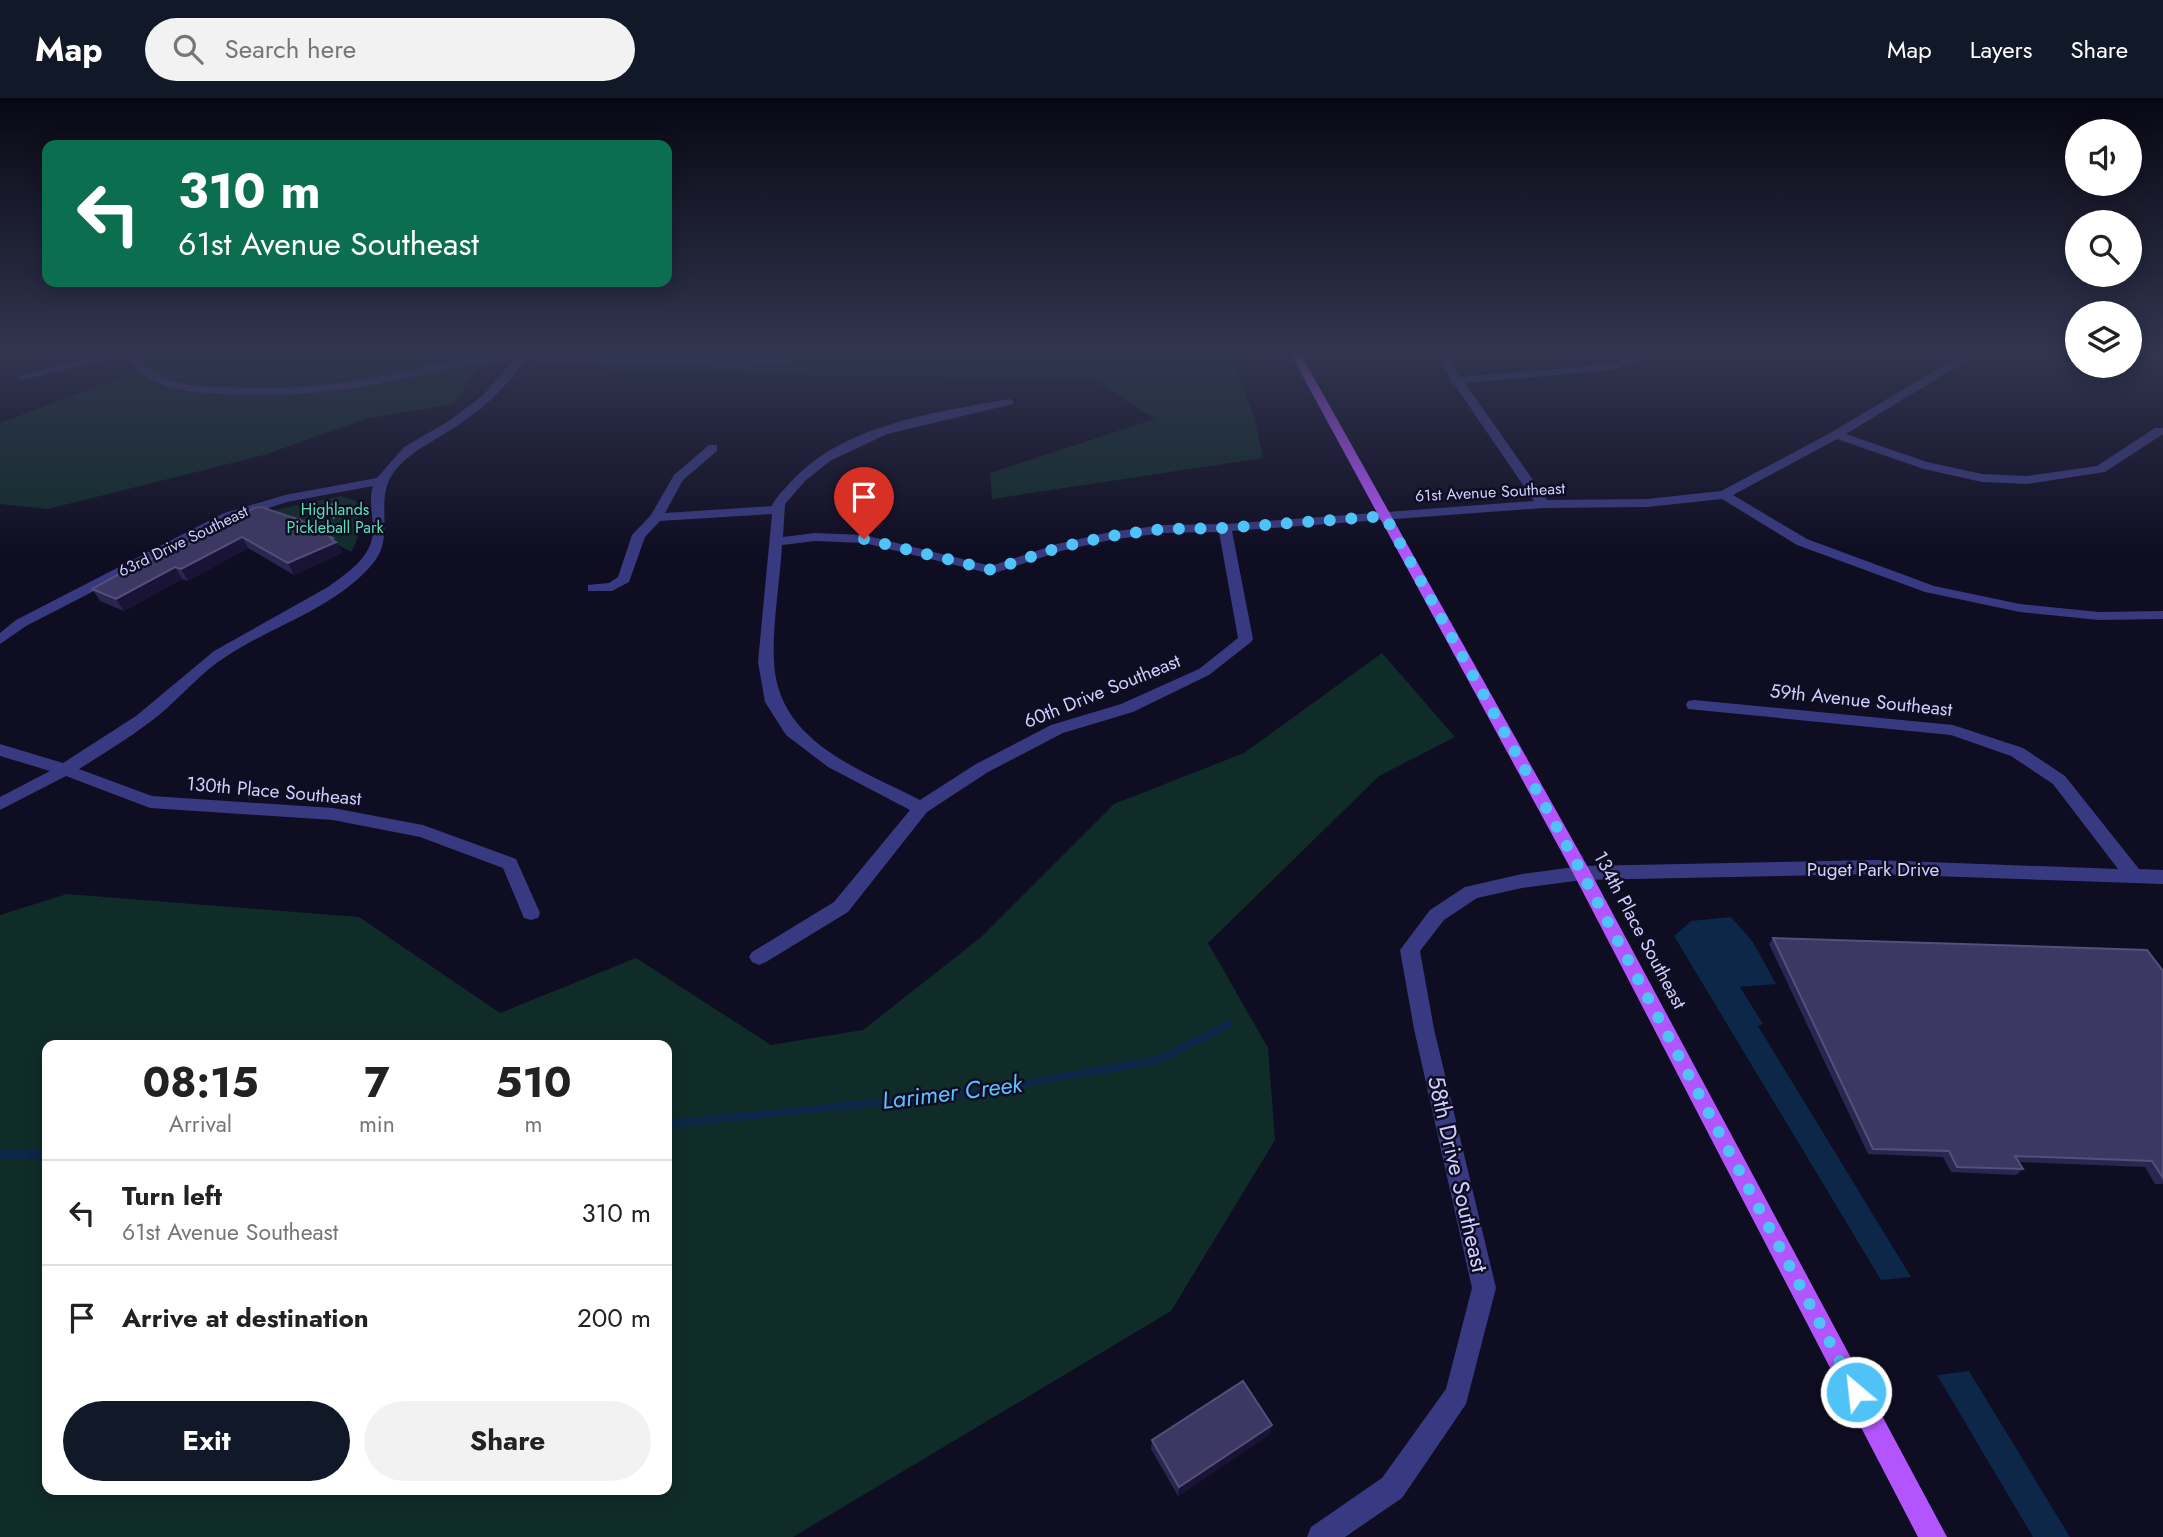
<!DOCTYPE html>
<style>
:root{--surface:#fff;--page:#f2f2f2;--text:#222;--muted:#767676;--line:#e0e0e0;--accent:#111827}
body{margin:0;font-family:Jost,sans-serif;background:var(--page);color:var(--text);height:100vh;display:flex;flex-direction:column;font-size:26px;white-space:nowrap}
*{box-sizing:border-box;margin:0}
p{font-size:23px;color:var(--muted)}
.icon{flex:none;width:38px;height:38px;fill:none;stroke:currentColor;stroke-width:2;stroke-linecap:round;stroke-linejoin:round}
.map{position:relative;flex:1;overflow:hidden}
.panel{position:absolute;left:42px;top:942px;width:630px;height:455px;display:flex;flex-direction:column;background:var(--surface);border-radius:14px;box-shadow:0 4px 18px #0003}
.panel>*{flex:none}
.top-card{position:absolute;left:42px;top:42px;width:630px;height:147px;border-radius:14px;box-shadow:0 4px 18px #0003;background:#0b6e4f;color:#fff;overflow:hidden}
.buttons{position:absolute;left:2065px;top:21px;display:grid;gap:14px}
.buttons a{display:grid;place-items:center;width:77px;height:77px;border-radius:50%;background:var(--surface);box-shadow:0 4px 18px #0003;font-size:35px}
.pin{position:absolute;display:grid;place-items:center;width:60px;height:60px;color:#fff;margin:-72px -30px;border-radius:50% 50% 50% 0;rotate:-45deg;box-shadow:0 0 7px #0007}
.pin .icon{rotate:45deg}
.me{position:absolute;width:77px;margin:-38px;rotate:332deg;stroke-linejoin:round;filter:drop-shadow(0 0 5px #0008)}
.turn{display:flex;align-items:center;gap:24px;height:147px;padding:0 21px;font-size:32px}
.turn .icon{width:91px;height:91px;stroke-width:2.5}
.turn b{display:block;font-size:49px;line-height:60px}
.eta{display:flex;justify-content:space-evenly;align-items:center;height:119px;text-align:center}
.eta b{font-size:42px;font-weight:700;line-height:49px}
.primary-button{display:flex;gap:14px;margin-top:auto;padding:14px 21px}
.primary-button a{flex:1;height:80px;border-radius:42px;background:var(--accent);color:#fff;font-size:28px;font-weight:700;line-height:80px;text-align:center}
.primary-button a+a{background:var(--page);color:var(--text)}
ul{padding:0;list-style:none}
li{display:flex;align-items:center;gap:21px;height:105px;padding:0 21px;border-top:2px solid var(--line)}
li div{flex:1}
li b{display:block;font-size:26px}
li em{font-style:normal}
header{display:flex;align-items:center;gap:42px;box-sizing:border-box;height:98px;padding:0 35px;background:var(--accent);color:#fff}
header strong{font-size:33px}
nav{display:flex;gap:38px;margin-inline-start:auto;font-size:24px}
.search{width:490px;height:63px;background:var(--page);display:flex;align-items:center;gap:18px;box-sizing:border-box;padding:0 24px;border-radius:38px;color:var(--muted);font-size:26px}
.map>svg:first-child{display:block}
</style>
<header>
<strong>Map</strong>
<div class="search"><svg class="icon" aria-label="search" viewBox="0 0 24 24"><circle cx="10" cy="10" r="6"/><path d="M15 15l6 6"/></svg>Search here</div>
<nav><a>Map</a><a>Layers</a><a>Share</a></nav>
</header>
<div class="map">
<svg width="2163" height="1439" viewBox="0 0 2163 1439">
<rect width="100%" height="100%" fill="#0f0d22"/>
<!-- green -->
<path fill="#102c29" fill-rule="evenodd" d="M182 253H521L478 271 453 306 368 320 264 357 48 411 0 406V325L182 256Z
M553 253H1230L1254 319 1263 360 992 401 990 375 1155 321 1091 280 800 277 602 270Z
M341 398 356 403C361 423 361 437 351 454L314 434 261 415Z
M1382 555 1455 639 1379 678 1208 845 1268 950 1275 1042 1171 1213 793 1439H0V817L67 796 359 819 500 915 636 860 771 947 863 932 980 840 1114 706 1244 655ZM47 947H667V1391H47Z"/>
<!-- water -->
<path fill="#0c2747" d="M1731 819 1753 844 1776 886 1740 889 1763 926 1758 928 1911 1179 1881 1182 1674 838 1691 823Z
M1969 1273 2070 1439H2033L1937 1277Z"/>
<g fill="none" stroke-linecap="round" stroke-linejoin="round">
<!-- stream-far1 -->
<path stroke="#0c2747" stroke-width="8" d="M667 1026 971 995 1158 962 1228 927"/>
<!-- stream -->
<path stroke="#0c2747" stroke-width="10" d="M0 1057H47"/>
<!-- path -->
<path stroke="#2db4a2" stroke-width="2.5" stroke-dasharray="2.5 3.5" stroke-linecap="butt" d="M331 406 339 415 333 420
M338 417 358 418"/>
<!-- minor -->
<path fill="#383a81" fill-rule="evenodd" d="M110 253H135C156 289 192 288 228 289 276 292 324 289 371 280 409 274 447 261 485 257 567 247 652 262 734 263 773 263 811 253 850 253L773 267 735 269 525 262C507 289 484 310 457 328 436 342 414 351 397 370 371 399 397 435 374 464 338 509 274 527 227 558 201 574 182 598 159 617 134 637 106 654 79 671L152 698 333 710 423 727 516 761 540 815 538 820 531 822 524 820 503 770 420 739 333 722 150 710 66 678 0 712V699L50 673 0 658V646L63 665 136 618 214 553 328 489C350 473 375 457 373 428 372 414 369 401 373 388L287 404 234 421 26 528 0 546V535L16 522 224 415 285 397 377 380 404 349 449 323 482 298 514 262C466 264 420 278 372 287 323 296 273 298 224 296 186 294 146 292 126 256L23 282 17 279Z
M1432 253H1443L1461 279 1611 266 1647 253H1663L1612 272 1465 285 1547 402 1647 401 1721 393 1832 334 1959 258 1961 253H1971L1968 262 1846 336 1927 364 1982 376 2027 378 2097 368 2155 330H2163V336L2105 374 2027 386 1982 384 1924 371 1837 341 1733 397 1807 441 1934 488 2020 506 2099 514 2163 513V521L2099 522 2020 514 1925 494 1797 447 1722 401 1647 409 1543 410 1232 433 1253 541 1251 544 1209 577 1133 614 1063 635 988 674 927 714 848 814 766 864 759 867 752 864 749 859 752 854 834 804 910 712 828 669 786 637 765 604 758 564 772 416 660 423 645 439 629 484 612 493H588V487L609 485 618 479 632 437 651 417 674 377 709 347H717V353L683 382 665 415 772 408C775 400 782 394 788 387 842 326 933 315 1009 301L1013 302V306L887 336 830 363 805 383 785 406 783 439 815 435 864 437 991 468 1057 446 1110 434 1163 427 1225 426 1534 403 1454 286 1449 283 1451 281ZM1219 434 1238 540 1199 571 1121 606 1051 627 976 666 920 702C858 670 778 644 774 564 772 529 780 483 782 447L815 443 864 445 992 476 1061 453 1110 442 1163 435Z
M1694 602 1953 627 2023 650 2065 678 2139 771 2163 772V786L1875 776 1582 782 1522 790 1477 800 1444 822 1420 853 1434 931 1496 1190 1466 1306 1402 1400 1345 1439H1307L1311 1429 1382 1380 1446 1291 1472 1190 1414 931 1400 852 1430 812 1465 789 1522 776 1582 768 1875 762 2118 771 2053 686 2011 658 1951 637 1688 611 1686 607 1688 603Z"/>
<!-- major -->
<path fill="#b355ff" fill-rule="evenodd" d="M1289 253H1299L1591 775 1947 1439H1918L1573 775Z"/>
</g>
<!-- wall -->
<path fill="#2b2650" d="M261 409 333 440 342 455 294 477 248 450 188 483 182 481 124 513 100 503 92 491 183 449Z
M1773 840 2163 873V1086H2155L2145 1069 2019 1064 2023 1071 2016 1077 1951 1074 1943 1059 1868 1056 1769 846Z
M1270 1336 1178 1398 1151 1351 1152 1342Z"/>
<!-- shaded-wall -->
<path fill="#191436" d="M242 439 248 450 188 483 181 471Z
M333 440 342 455 294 477 288 465Z
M175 469 182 481 124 513 116 501Z
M1272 1327 1270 1336 1178 1398 1179 1389Z"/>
<!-- building -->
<path fill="#3d3863" stroke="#544f7b" stroke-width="2" d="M261 409 300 422 333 440 331 441 336 444 288 465 242 439 181 471 175 469 116 501 92 491 139 465 183 449 254 410Z
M1773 840 2147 852 2163 873V1080L2152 1063 2015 1058 2023 1071 1957 1069 1949 1053 1873 1051Z
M1243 1283 1272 1327 1179 1389 1152 1342Z"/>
<!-- sky -->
<linearGradient id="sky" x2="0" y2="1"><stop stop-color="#080713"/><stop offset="0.56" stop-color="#31354f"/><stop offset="1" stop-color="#31354f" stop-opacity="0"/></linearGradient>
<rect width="2163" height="455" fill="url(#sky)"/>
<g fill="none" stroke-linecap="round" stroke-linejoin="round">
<!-- route -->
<path stroke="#4fc3f7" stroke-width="12" stroke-dasharray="0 21.6" d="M864 441 992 472 1057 450 1110 438 1163 431 1225 430 1385 418 1582 775 1856 1294"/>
</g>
<g text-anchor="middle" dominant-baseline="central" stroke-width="5" stroke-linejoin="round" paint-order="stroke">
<!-- far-street labels -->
<g font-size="16" fill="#d0ceff" stroke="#0f0d22">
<text transform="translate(1490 394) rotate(-3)">61st Avenue Southeast</text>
<text transform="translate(183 443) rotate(-26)">63rd Drive Southeast</text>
</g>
<!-- far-park labels -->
<g font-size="16" fill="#59e0b5" stroke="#0f0d22">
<text x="335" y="411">Highlands<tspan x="335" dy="18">Pickleball Park</tspan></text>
</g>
<!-- street labels -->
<g font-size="19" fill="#d0ceff" stroke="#0f0d22">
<text transform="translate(1102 593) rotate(-22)">60th Drive Southeast</text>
<text transform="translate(1861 602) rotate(6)">59th Avenue Southeast</text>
<text transform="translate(274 693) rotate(5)">130th Place Southeast</text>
<text x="1873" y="771">Puget Park Drive</text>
<text transform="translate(1640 832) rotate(62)">134th Place Southeast</text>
</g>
<!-- near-street labels -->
<g font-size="23" fill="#d0ceff" stroke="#0f0d22">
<text transform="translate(1458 1076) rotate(77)">58th Drive Southeast</text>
</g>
<!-- near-water labels -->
<g font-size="24" font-style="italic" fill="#5cbfff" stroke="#0f0d22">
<text transform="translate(952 994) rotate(-7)">Larimer Creek</text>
</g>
</g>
</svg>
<div class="buttons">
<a><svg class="icon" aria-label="sound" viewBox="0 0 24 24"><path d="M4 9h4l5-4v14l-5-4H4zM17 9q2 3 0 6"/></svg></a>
<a><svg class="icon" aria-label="search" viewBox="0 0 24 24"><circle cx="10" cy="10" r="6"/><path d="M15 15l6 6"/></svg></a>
<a><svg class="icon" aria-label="layers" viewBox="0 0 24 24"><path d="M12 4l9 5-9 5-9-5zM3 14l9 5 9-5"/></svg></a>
</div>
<div class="pin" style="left:864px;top:441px;background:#d93025"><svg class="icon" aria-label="arrive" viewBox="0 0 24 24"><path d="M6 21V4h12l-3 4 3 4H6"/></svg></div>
<svg class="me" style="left:1856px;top:1294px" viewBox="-20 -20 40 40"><circle r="17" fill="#4fc3f7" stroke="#fff" stroke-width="3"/><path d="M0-11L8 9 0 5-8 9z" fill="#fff"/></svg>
<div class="top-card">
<div class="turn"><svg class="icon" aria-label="left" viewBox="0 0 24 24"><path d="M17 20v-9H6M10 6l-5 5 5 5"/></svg><div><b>310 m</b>61st Avenue Southeast</div></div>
</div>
<section class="panel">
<div class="eta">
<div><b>08:15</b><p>Arrival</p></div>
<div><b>7</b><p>min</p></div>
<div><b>510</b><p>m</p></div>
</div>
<ul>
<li><svg class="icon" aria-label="left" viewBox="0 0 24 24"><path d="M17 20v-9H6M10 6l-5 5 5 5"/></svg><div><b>Turn left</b><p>61st Avenue Southeast</p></div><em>310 m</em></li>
<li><svg class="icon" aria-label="arrive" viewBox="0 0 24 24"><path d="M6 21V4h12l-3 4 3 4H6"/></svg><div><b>Arrive at destination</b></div><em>200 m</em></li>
</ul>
<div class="primary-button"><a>Exit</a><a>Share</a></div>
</section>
</div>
